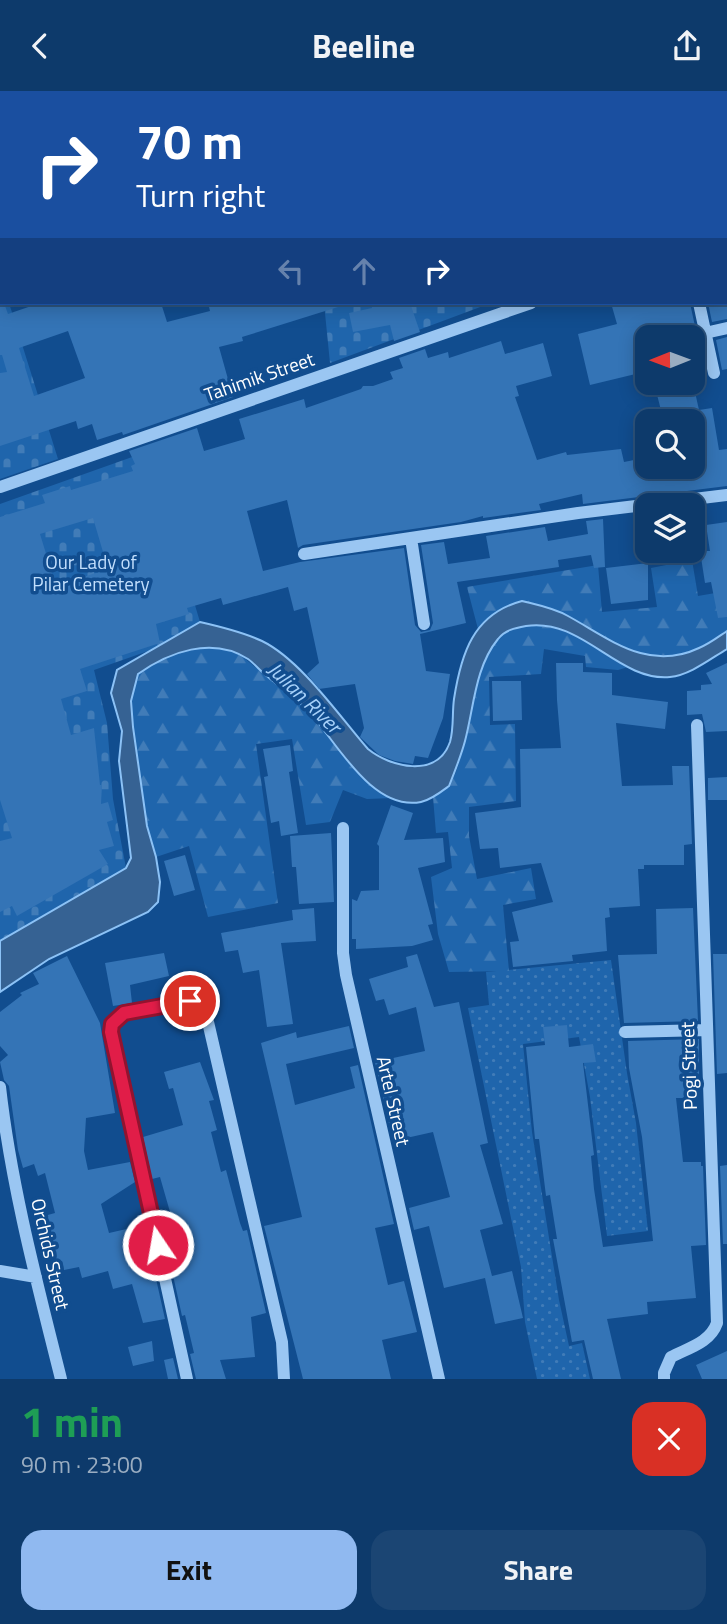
<!DOCTYPE html>
<meta charset="utf-8">
<style>
:root{--surface:#0d3a6b;--page:#1b4573;--text:#f1f3f6;--muted:#9aadc1;--line:#2d547e;--accent:#90b9f0}
body{margin:0;font-family:"Titillium Web",sans-serif;background:var(--page);color:var(--text);height:100vh;display:flex;flex-direction:column;font-size:26px;white-space:nowrap}
*{box-sizing:border-box;margin:0}
p{font-size:23px;color:var(--muted)}
.icon{flex:none;width:38px;height:38px;fill:none;stroke:currentColor;stroke-width:2;stroke-linecap:round;stroke-linejoin:round}
.map{position:relative;height:1288px;overflow:hidden}
.drawer{display:flex;flex-direction:column;background:var(--surface);flex:1}
.drawer>*{flex:none}
.guide{position:absolute;left:0px;top:0px;width:728px;height:214px;box-shadow:0 4px 18px #0003,0 0 0 2px var(--line);background:#1a4fa0;color:#fff;overflow:hidden}
.needle{width:46px;rotate:269deg}
.fabs{position:absolute;left:635px;top:234px;display:grid;gap:14px}
.fabs a{display:grid;place-items:center;width:70px;height:70px;border-radius:14px;background:var(--surface);box-shadow:0 4px 18px #0003,0 0 0 2px var(--line);font-size:35px}
.pin{position:absolute;display:grid;place-items:center;width:60px;height:60px;color:#fff;margin:-30px;border:4px solid #fff;border-radius:50%;box-shadow:0 2px 7px #0007}
.me{position:absolute;width:77px;margin:-38px;rotate:348deg;stroke-linejoin:round;filter:drop-shadow(0 0 5px #0008)}
.turn{display:flex;align-items:center;gap:24px;height:147px;padding:0 21px;font-size:32px}
.turn .icon{width:91px;height:91px;stroke-width:2.5}
.turn b{display:block;font-size:49px;line-height:60px}
.lanes{display:flex;align-items:center;height:66px;padding:0 21px;background:#0003;justify-content:center;gap:35px;direction:ltr}
.lanes .off{opacity:.35}
.round{display:grid;place-items:center;flex:none;width:74px;height:74px;border-radius:21px;background:var(--page)}
.overview{display:flex;align-items:center;justify-content:space-between;height:119px;padding:0 21px}
h1{font-size:42px;font-weight:700;line-height:52px;color:#1e9e55}
.primary-button{display:flex;gap:14px;margin-top:auto;padding:14px 21px}
.primary-button a{flex:1;height:80px;border-radius:21px;background:var(--accent);color:#111;font-size:28px;font-weight:700;line-height:80px;text-align:center}
.primary-button a+a{background:var(--page);color:var(--text)}
header{display:flex;justify-content:space-between;align-items:center;height:91px;padding:0 21px;background:var(--surface);font-size:32px;font-weight:700}
.map>svg:first-child{display:block}
</style>
<header><svg class="icon" aria-label="back" viewBox="0 0 24 24"><path d="M15 5l-7 7 7 7"/></svg>Beeline<svg class="icon" aria-label="share" viewBox="0 0 24 24"><path d="M12 15V3M7 8l5-5 5 5M5 13v7h14v-7"/></svg></header>
<div class="map">
<svg width="727" height="1288" viewBox="0 0 727 1288">
<defs>
<pattern id="grass-dots" width="8" height="8" patternUnits="userSpaceOnUse" patternTransform="scale(1.75)"><rect width="8" height="8" fill="#1f65ac"/><path d="M2 2h.1M6 6h.1" fill="none" stroke="#417cb8" stroke-width="1.8" stroke-linecap="round"/></pattern>
<pattern id="forest-firs" width="22" height="20" patternUnits="userSpaceOnUse" patternTransform="scale(1.75)"><rect width="22" height="20" fill="#1f65ac"/><path d="M5 1l3.5 6h-7zM16 11l3.5 6h-7z" fill="#417cb8"/></pattern>
<pattern id="cemetery-stones" width="16" height="16" patternUnits="userSpaceOnUse" patternTransform="scale(1.75)"><rect width="16" height="16" fill="#1f65ac"/><path d="M2 7V4a2 2 0 0 1 4 0v3zM10 15v-3a2 2 0 0 1 4 0v3z" fill="#417cb8"/></pattern>
</defs>
<rect width="100%" height="100%" fill="#114d8f"/>
<!-- grass -->
<path fill="url(#grass-dots)" d="M0 58 2 59V189L0 183Z
M611 869 627 982 636 1032 648 1140 607 1145 590 1006 579 946 523 953 532 1041 559 1209 569 1255 582 1252 590 1288H537L525 1231 521 1176 468 917 489 914 486 881Z"/>
<!-- forest -->
<path fill="url(#forest-firs)" d="M203 0H480L481 2H203Z
M692 469 698 505 727 500V540L698 558 672 565 646 564 612 552 569 525 482 533 478 538 467 496 598 474 602 521 657 516 651 477Z
M533 534C573 538 595 555 628 576L618 579 586 576 585 565 544 558 541 583 489 586 490 634 515 633 516 710 469 716V745L477 788 531 777 536 808 503 814 509 880 449 881 438 843 431 786 452 777 448 741 436 742 433 706C438 702 446 698 450 693 473 656 469 557 511 538 517 535 526 535 533 534Z
M210 556C244 561 245 569 270 588 286 600 301 611 315 627 333 648 347 675 369 693 376 699 385 703 392 707L367 708 343 699 330 731 306 734 292 648 256 653 278 812 208 826 189 755 156 766 147 735 133 636 131 610 138 583C161 567 182 559 210 556Z"/>
<!-- cemetery -->
<path fill="url(#cemetery-stones)" d="M480 0H727V126L726 2Z
M0 183 2 212H9L58 368 0 388Z
M324 212H491L330 272Z
M149 360 200 531 151 559 94 579 107 632 113 708 126 777 0 850V413Z"/>
<!-- water -->
<path fill="#366293" stroke="#8cc2f6" stroke-width="2" d="M522 510C538 514 554 517 568 525 610 548 648 581 699 557 709 553 718 546 727 540V558C710 568 690 584 670 586 618 591 582 526 526 535 515 537 505 539 498 548 475 576 474 616 465 650 461 665 455 680 449 695 441 701 431 709 421 711 375 720 340 658 316 629 302 611 285 600 268 586 261 581 255 573 248 568 212 545 169 561 138 583L131 610 133 636 147 735 156 766 160 791 158 811 148 821 49 868 0 901V850L126 777 131 767 119 670 122 640 111 602 117 579 200 531C222 536 243 541 262 550 301 569 340 626 368 658 390 676 437 688 450 651 454 637 452 622 454 608 461 563 473 523 522 510Z"/>
<g fill="none" stroke-linecap="round" stroke-linejoin="round">
<!-- stream -->
<path stroke="#8cc2f6" stroke-width="7" d="M221 2 222 0
M0 6 2 7"/>
</g>
<!-- building -->
<path fill="#3474b6" fill-rule="evenodd" d="M0 211 4 212 8 223 40 212H161L167 231 210 220 208 212H338V216L242 246 243 250 219 256 233 306 123 344 122 341 97 349 92 333 78 338 76 330 0 355V282L7 281 2 264H0ZM68 240 85 287 34 305 19 257Z
M371 212H410L420 241 394 250 390 234 353 241 349 222 372 217Z
M611 212H690L705 282 693 285V247H648V280L590 294 578 243 617 233Z
M708 212H727V228L712 231Z
M727 246V278L722 279 716 249Z
M501 250 505 263 543 252 552 285 516 295 519 305 515 306 537 369 566 361 567 364 621 358 624 371 634 369 636 376H693V331H664L654 292H693L699 319 712 317 719 359 727 358V395L583 413 582 403 539 413 541 419 483 427V425L461 431 303 454 298 457 287 409 247 420 263 480 300 471 404 457 415 534 421 541 430 539 433 532 421 454 444 451 448 473 490 467 486 445 545 436 548 450 588 443 586 430 603 428 605 476 594 477 591 464 558 469 559 476 457 491 466 532 420 543 426 580 450 583 443 627 428 667 415 665 413 673 395 670 379 664 360 646 364 637 355 593 319 598 307 583 319 572 307 516 294 520 288 496 223 514 221 507 187 517 189 523 156 533 160 552 80 578 87 600 61 608 71 644 94 637 100 694H102L101 713 108 711 113 729 107 731 114 755 99 759 108 773 17 825 12 815 0 821V750L12 747 0 709V426L45 412 42 404 70 395 71 399 133 380 131 375 135 373 129 360 197 337 204 360 245 348 239 328 304 308 306 317 361 298 363 295H373L393 288 390 281 403 277 399 267 425 258 428 267 448 261 449 267ZM93 427 108 478 56 495 40 443Z
M727 431V526L718 527 711 491 705 492 700 460H710L706 434Z
M648 472V509L611 513 606 477Z
M556 572H583V581L612 582V604L668 611 665 638 616 632 622 695 673 694 672 675H689L692 753 684 754V774H644V778H638L640 815 609 817 610 826 605 827 607 860 572 864 573 870 513 876 510 851 519 850 512 821 553 811 541 772 500 777 498 757 480 758 475 722 521 716 520 658 561 657 557 609Z
M727 572V640L706 641 702 623 687 624V600L701 599V594L712 593 706 582Z
M492 590H521L522 629 493 630Z
M290 654 293 680 289 681 298 742 281 745 279 730 271 732 264 686 268 685 263 658Z
M727 686V709H708V687Z
M391 714 413 722 404 749 443 747 445 771 418 777 433 833 428 834 433 849 412 855 356 858V848H352V808L357 810 361 800 379 799V755L377 753Z
M331 742 334 811 299 813 296 776H292L290 745Z
M185 764 195 799 174 805 164 770Z
M314 817 316 850 281 852 293 933 267 936 259 879 243 882 238 859 225 861 221 842 293 829 292 819Z
M693 817 698 930 624 932 618 864 657 863 656 818Z
M164 862 169 885 130 894 132 912 113 915 105 872Z
M417 863 434 916 459 911 488 1052 480 1054 503 1133 480 1139 492 1185 512 1180 523 1227 495 1233 485 1187 444 1197 429 1135 414 1139 409 1117 450 1106 433 1041 393 1050 375 971 425 960 416 916 389 924 384 908 376 910 369 888 408 876 406 866Z
M713 863H727V982L717 983Z
M67 865 100 932 115 1022 86 1027 84 1060 88 1079 130 1071 135 1091 101 1113 109 1142 144 1134 165 1228 143 1232 132 1193 113 1198 108 1180 82 1187 79 1176 64 1179 62 1170 56 1171 44 1125 55 1122 45 1082 38 1085 34 1073 23 1077 18 1059 9 995 4 989 0 971 8 964 0 955V921L22 904 20 902 39 893 33 882Z
M567 934 569 956 593 953 596 971 583 972 594 1064 591 1065 594 1098 603 1156 653 1150 642 1046 629 977 628 950 699 948V1007H676L683 1071H701V1075H703L706 1154 691 1155 696 1207 647 1211 648 1223 607 1228 621 1288H593L584 1249 572 1251 553 1148H557L550 1104 546 1105 539 1048H535L526 956 545 954 543 936Z
M349 935 354 957 286 973 295 1014 355 997 350 976 358 974 394 1133 375 1137 388 1194 404 1190 417 1241 382 1249 391 1288H303L264 1135 302 1126 261 952 296 941 297 947Z
M200 971 214 1009 209 1010 217 1039 211 1041 221 1081 226 1079 240 1132 243 1140 247 1139 266 1222 251 1226 255 1266 220 1269 226 1288H196L190 1263 194 1262 185 1224 182 1225 161 1130 172 1128 160 1086 152 1088 143 1046 183 1034 173 997 169 998 164 981Z
M727 1074V1153H723L720 1075Z
M152 1250 154 1270 133 1275 128 1256Z
M727 1260V1288H702L696 1274Z
M173 1267 178 1288H168L164 1269Z"/>
<g fill="none" stroke-linecap="round" stroke-linejoin="round">
<!-- minor -->
<path stroke="#9ac6f2" stroke-width="12" d="M726 143H727
M699 212 714 282
M705 242 727 237
M0 396 531 212
M411 447 424 533
M304 463 578 422 727 404
M343 737V862L346 884 439 1288
M625 941 706 939
M0 996C11 1094 37 1192 61 1288
M0 1180 36 1186
M187 1288 111 941 112 933 124 922 190 910 201 913 205 918 282 1251 284 1288
M664 1288V1282L671 1266C688 1257 710 1252 717 1232L697 634"/>
</g>
<g fill="none" stroke-linecap="round" stroke-linejoin="round">
<defs>
<path id="route" d="M158 1154 111 941 112 933 124 922 190 910"/>
</defs>
<!-- route casing -->
<use href="#route" stroke="#92132f" stroke-width="18"/>
<!-- route -->
<use href="#route" stroke="#e11d48" stroke-width="12"/>
</g>
<g text-anchor="middle" dominant-baseline="central" stroke-width="7" stroke-linejoin="round" paint-order="stroke">
<!-- street labels -->
<g font-size="19" fill="#fff" stroke="#114d8f">
<text transform="translate(259 285) rotate(-19)">Tahimik Street</text>
<text transform="translate(688 975) rotate(-92)">Pogi Street</text>
<text transform="translate(394 1010) rotate(77)">Artel Street</text>
<text transform="translate(51 1163) rotate(77)">Orchids Street</text>
</g>
<!-- park labels -->
<g font-size="19" fill="#c2dffd" stroke="#114d8f">
<text x="91" y="470">Our Lady of<tspan x="91" dy="22">Pilar Cemetery</tspan></text>
</g>
<!-- water labels -->
<g font-size="21" font-style="italic" fill="#a6d0f9" stroke="#114d8f">
<text transform="translate(305 606) rotate(44)">Julian River</text>
</g>
</g>
</svg>
<div class="fabs">
<a><svg class="needle" viewBox="-14 -14 28 28"><path d="M0-13l5 13h-10z" fill="#e53935"/><path d="M0 13l5-13h-10z" fill="#9aadc1"/></svg></a>
<a><svg class="icon" aria-label="search" viewBox="0 0 24 24"><circle cx="10" cy="10" r="6"/><path d="M15 15l6 6"/></svg></a>
<a><svg class="icon" aria-label="layers" viewBox="0 0 24 24"><path d="M12 4l9 5-9 5-9-5zM3 14l9 5 9-5"/></svg></a>
</div>
<div class="pin" style="left:190px;top:910px;background:#d93025"><svg class="icon" aria-label="arrive" viewBox="0 0 24 24"><path d="M6 21V4h12l-3 4 3 4H6"/></svg></div>
<svg class="me" style="left:158px;top:1154px" viewBox="-20 -20 40 40"><circle r="17" fill="#e11d48" stroke="#fff" stroke-width="3"/><path d="M0-11L8 9 0 5-8 9z" fill="#fff"/></svg>
<div class="guide">
<div class="turn"><svg class="icon" aria-label="right" viewBox="0 0 24 24"><path d="M7 20v-9h11M14 6l5 5-5 5"/></svg><div><b>70 m</b>Turn right</div></div>
<div class="lanes"><svg class="icon off" aria-label="left" viewBox="0 0 24 24"><path d="M17 20v-9H6M10 6l-5 5 5 5"/></svg><svg class="icon off" aria-label="ahead" viewBox="0 0 24 24"><path d="M12 20V5M6 11l6-6 6 6"/></svg><svg class="icon" aria-label="right" viewBox="0 0 24 24"><path d="M7 20v-9h11M14 6l5 5-5 5"/></svg></div>
</div>
</div>
<section class="drawer">
<div class="overview"><div><h1>1 min</h1><p>90 m · 23:00</p></div><a class="round" style="background:#d93025;color:#fff"><svg class="icon" aria-label="close" viewBox="0 0 24 24"><path d="M6 6l12 12M18 6L6 18"/></svg></a></div>
<div class="primary-button"><a>Exit</a><a>Share</a></div>
</section>
